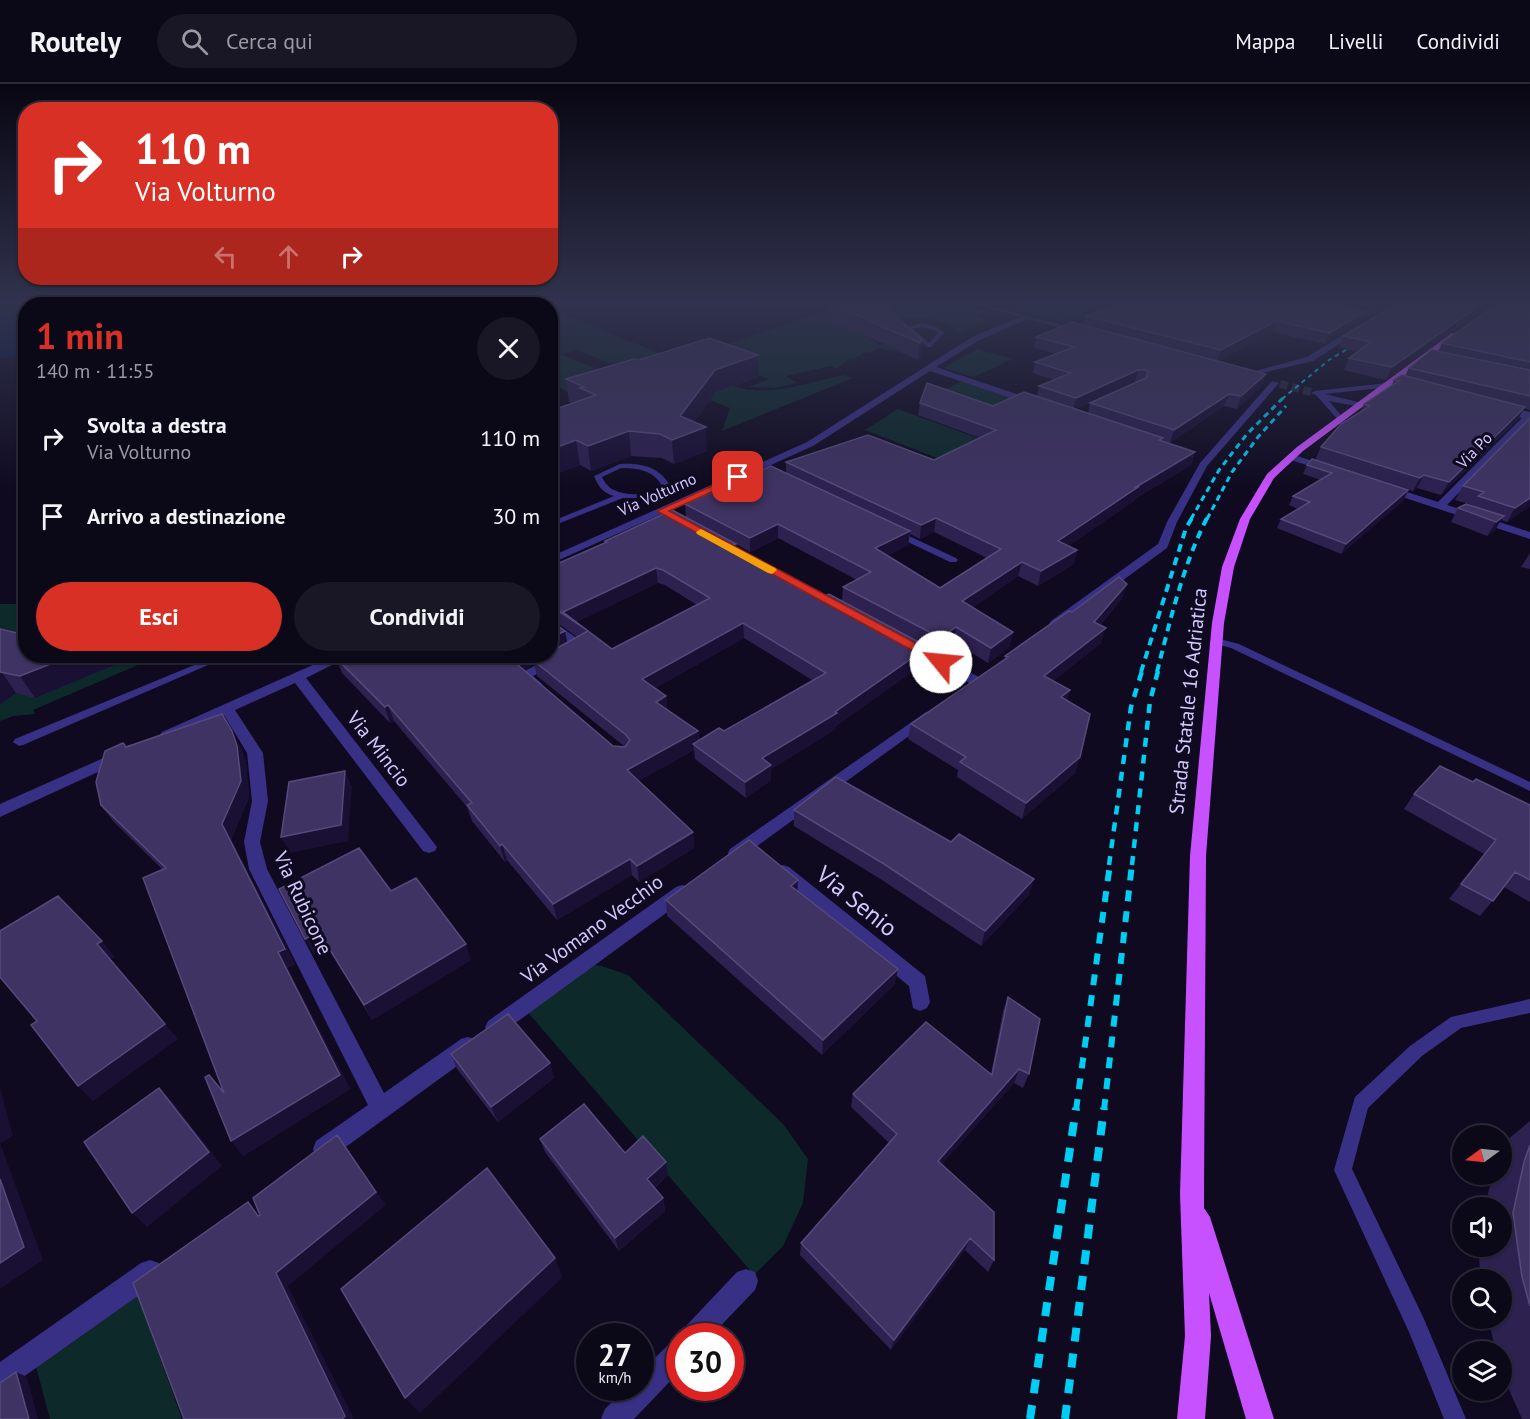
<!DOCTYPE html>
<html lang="it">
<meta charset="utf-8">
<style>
:root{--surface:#0b0818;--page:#191625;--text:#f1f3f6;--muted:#9a9aa2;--line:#2b2937;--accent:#d93025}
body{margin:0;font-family:"PT Sans",sans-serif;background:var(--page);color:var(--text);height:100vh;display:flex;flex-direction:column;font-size:22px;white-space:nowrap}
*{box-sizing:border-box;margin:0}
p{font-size:20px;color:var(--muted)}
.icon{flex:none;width:33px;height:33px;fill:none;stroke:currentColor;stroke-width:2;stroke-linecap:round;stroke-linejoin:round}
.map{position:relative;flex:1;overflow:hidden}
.drawer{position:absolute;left:18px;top:213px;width:540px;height:366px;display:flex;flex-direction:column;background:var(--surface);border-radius:24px;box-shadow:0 2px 4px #0004,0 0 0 2px var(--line)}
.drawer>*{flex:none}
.hud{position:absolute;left:18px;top:18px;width:540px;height:183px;border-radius:24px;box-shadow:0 2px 4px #0004,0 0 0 2px var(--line);background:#d93025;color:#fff;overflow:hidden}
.needle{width:39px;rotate:255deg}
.tools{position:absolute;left:1452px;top:1041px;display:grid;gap:12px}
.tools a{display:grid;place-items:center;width:60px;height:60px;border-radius:50%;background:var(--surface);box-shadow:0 2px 4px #0004,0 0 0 2px var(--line);font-size:30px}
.speed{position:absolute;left:576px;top:1239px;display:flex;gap:12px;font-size:30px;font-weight:700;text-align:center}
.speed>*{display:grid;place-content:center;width:78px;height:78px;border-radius:50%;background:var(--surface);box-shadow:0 2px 4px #0004,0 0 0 2px var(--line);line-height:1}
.speed small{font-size:15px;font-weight:400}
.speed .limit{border:9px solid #d22;background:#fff;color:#111}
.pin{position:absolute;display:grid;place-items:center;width:51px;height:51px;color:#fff;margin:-26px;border-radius:12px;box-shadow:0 3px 9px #0006}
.me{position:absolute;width:66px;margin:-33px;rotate:298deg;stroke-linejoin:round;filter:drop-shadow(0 0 4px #0008)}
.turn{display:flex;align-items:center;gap:21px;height:126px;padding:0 18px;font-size:27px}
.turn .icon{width:78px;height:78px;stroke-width:2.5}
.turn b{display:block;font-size:42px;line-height:51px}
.lanes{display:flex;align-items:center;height:57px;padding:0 18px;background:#0003;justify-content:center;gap:30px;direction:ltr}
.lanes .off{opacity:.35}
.round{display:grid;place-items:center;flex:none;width:63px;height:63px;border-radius:32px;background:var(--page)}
.overview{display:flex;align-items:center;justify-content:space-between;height:102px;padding:0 18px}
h1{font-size:36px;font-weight:800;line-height:45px;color:var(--accent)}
.action{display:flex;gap:12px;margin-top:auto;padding:12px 18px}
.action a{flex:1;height:69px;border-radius:36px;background:var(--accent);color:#fff;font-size:24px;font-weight:800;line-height:69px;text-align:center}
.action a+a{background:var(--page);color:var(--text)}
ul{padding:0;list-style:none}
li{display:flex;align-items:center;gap:18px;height:78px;padding:0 18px}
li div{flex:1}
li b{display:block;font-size:22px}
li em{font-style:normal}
header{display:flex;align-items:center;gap:36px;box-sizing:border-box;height:84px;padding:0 30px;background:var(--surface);border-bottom:2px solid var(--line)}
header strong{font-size:28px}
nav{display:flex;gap:33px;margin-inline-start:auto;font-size:21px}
.search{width:420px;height:54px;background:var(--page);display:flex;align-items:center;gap:15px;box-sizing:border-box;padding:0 21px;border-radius:33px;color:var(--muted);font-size:22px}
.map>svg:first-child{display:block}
</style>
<header>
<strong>Routely</strong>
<div class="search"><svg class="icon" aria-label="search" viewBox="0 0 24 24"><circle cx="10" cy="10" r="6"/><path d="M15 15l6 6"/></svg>Cerca qui</div>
<nav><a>Mappa</a><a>Livelli</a><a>Condividi</a></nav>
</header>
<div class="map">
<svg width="1530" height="1335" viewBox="0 0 1530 1335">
<rect width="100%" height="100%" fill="#0f0a20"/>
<!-- green -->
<path fill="#0d292a" d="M840 219H959L987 227 973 232 989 237 958 249C944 232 921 235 900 234V242L847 224 827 231 842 236 837 238 847 245H856C863 253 871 253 878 261L896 259 902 265 900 268 879 264 871 269 865 268 853 276 850 275 836 285 831 282 786 292 797 299 774 304 749 303 769 295 747 287 734 302C769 315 811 297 844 291L853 294 722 347 730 324 662 297 697 270 844 221Z
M987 219H1106L1063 238Z
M551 226 677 276 638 290 577 266 560 270 623 295 574 311 551 299Z
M977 265 1013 275 974 293 943 284Z
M963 297 1012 314 979 328 932 311Z
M898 325 994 360 950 379 865 346Z
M0 520H25L26 572H159L33 626 35 630 13 632 0 637Z
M586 880 602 882 628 891 783 1040 808 1075 803 1119 783 1162 754 1191 525 925Z
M136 1207 182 1335H50L35 1279Z"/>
<!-- water -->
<path fill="#04163f" d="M0 219H295L26 220 25 270 0 275Z"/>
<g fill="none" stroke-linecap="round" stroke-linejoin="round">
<!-- street-tunnel -->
<path stroke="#2c2741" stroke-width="8" stroke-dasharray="8 4" stroke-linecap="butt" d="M1280 300 1315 309"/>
<!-- lane -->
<path fill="#383084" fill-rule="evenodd" d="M921 239 939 244 944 249 931 263H927L906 244ZM921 243 935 246 938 249 929 259 913 245Z
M620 380C640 379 658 382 669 400L661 414H623L550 443V438L614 412C603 409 598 402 594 392ZM621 384C637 384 652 386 661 400L655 410C636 410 611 414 602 393Z
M894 445 956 474 958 476 956 478H950L891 450 890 448Z
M1216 554 1239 560 1530 698V707L1231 564 1212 559 1211 557 1212 555Z
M216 572H229L23 661 19 662 13 658 15 655Z
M1530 915V929L1461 944 1422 972 1368 1024 1352 1085 1424 1235 1466 1335H1444L1409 1248 1334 1086 1355 1013 1410 962 1451 933Z"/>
<!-- street -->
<path fill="#383084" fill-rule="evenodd" d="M970 219H981L1084 247 1080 249 1027 235 978 257 936 283 1037 317V321H1031L930 287 813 362 550 480V473L807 358 972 253 1020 233Z
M1357 242 1364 244 1313 277 1245 293 1241 291 1307 273Z
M1272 297 1279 299 1207 382 1177 438 1167 464 1059 543H1051L1049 540 1051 537 1158 460 1167 438 1200 379Z
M1387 299 1391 301 1390 303 1325 310 1366 320 1362 323 1329 317 1344 335 1340 338 1316 311 1311 309 1315 307Z
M1501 323 1530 328V336L1447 421 1530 448V455L1384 407V403L1388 402 1438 418 1522 334 1498 328V324Z
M1291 370 1331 383 1333 385 1328 388 1288 375 1286 373Z
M720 455 842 519 844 522 842 525H834L716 460 714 458Z
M550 536 586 560 588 563C584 569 577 570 570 569L568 566 572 562 550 546Z
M910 557 981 594 983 597 976 601 971 600 905 564 903 561Z
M333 572H350L306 594 437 763 435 767 429 769 423 767 295 599 235 626 263 669 268 717 260 758 267 785 384 1009 461 955 468 953 475 955 478 962 475 969 332 1073 324 1076 316 1073 313 1065 316 1057 368 1021 249 785 244 758 252 717 247 669 224 631 172 654 167 656 160 651 162 648Z
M553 572 558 573 560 576 558 579 533 592 542 600 540 603H530L517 591Z
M926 628 933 633 931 636 742 773 736 775 730 773 728 769 730 765Z
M117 668 125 673 122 677 0 733V720Z
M783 781 789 783 925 892 930 918 927 924 920 927 913 924 909 902 777 793 774 788 777 783Z
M682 801 688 803 691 808 688 813 502 949 495 952 488 949 485 943 488 937 676 803Z
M150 1176 159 1179 162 1188 159 1197 9 1303 0 1307V1278L141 1179Z
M746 1185 755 1188 758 1197 755 1206 711 1252H681L685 1243 737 1188Z
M680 1254V1287L634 1335H601L605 1325 626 1304H640V1289L671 1258Z"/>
<!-- primary -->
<path fill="#c750ff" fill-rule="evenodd" d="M1452 249 1459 251 1303 367 1274 394 1250 435 1234 483 1224 539 1206 772 1204 1110V1124L1210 1133 1274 1335H1246L1209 1209 1211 1252 1205 1335H1177L1185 1252 1180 1110 1190 772 1212 539 1222 483 1240 435 1267 390 1297 363Z"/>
<!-- rail-far5 -->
<path stroke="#00cdf4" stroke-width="2" stroke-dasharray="4.5 4" stroke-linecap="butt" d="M1282 315 1329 276 1361 257"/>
<!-- rail-far4 -->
<path stroke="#00cdf4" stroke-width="3" stroke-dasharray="6 4.5" stroke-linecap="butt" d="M1191 435 1219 386 1247 350 1284 313
M1207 435 1232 388 1258 353 1286 322"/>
<!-- rail-far3 -->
<path stroke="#00cdf4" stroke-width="4" stroke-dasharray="8 6" stroke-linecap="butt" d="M1141 588 1186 444 1192 434
M1157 588C1170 537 1183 481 1207 434"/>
<!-- rail-far2 -->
<path stroke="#00cdf4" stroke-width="4.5" stroke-dasharray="9 8" stroke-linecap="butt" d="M1109 781 1131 623 1142 587
M1132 781 1150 617 1158 587"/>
<!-- rail-far1 -->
<path stroke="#00cdf4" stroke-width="6" stroke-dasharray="11 10" stroke-linecap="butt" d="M1076 1026 1110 780
M1104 1026 1132 780"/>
<!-- rail -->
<path stroke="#00cdf4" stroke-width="8" stroke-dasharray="14 12" stroke-linecap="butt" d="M1030 1335 1076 1024
M1065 1335 1104 1024"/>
</g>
<!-- wall -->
<path fill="#2c214f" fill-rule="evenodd" d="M828 219 922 256 921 272 918 276 827 234Z
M1121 219H1393L1371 233 1363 231 1360 239 1325 260 1272 248 1219 277 1266 290 1262 301 1237 325 1224 322 1170 359 1162 356V357L1195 368 1191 381 1135 415 1134 417 1068 462 1077 466 1074 480 1038 502 1018 492 972 524 1013 548 1009 564 988 579 954 558 939 569 928 563 926 578 836 642V645L771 685V696L746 714 695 675 694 666 638 697 693 748 694 764 639 798 632 791 557 836 507 776 505 778 472 737 467 723 394 637 390 639 342 589 336 574 565 547 567 559 577 553 550 534V483L606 459 605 457 686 434 685 420 786 389V378L934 376 980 354 918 331 920 319 993 322 1037 312 1039 302 1054 296 1033 289 1035 278 1056 270 1034 264 1036 253 1084 241 1086 232ZM1135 298H1138L1090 319 1088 329 1076 325ZM934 448 987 474 940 504 887 472 908 461 910 450 920 455ZM778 454 857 496 843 503 842 517 820 515 807 509 736 470V460L750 468ZM658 499 665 501 697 521 612 565 576 538ZM744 554 812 596 724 647 699 656 698 647 667 626 666 612 655 604ZM534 580 537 592 624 662H613L524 586Z
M1397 219H1492L1386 296 1344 286 1349 274 1358 268 1339 263 1344 252Z
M1530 219V326L1524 324 1518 335 1441 411 1417 404 1413 407 1315 376 1321 363 1361 327 1364 320 1391 303 1394 296 1405 292 1409 284 1438 268 1442 259Z
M758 271V293L716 308 694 338 707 367 674 380 662 374 631 372 591 387 580 381 550 392 573 319 569 318 566 295 639 276Z
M1530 334V422L1507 438 1501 436 1495 446 1487 452 1451 438 1458 424 1472 422 1473 421 1455 416 1463 402Z
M1307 381 1408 406 1404 416 1341 470 1277 444 1281 435 1298 425 1289 421 1293 412 1321 396 1303 390Z
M1530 469V485L1521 483Z
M1122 515 1100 541 1101 559 1053 597 1070 606 1067 617 1080 673 1075 689 1022 735 957 693 958 686 908 655 911 640 1005 576V572L1072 528Z
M0 545 26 572H136L35 614 16 609 0 620Z
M240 662 246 678 249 713 231 756 295 880 287 884 350 1005 243 1072 224 1009 162 785 113 737 101 721Z
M1473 698 1530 721V818L1504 803 1480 832 1449 815 1484 770 1404 725 1414 710Z
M794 726 951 758 1029 811 981 862 882 796 794 742Z
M391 807 471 876 372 936 328 863 314 870 305 855Z
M797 807 895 900 822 971 667 832 666 816Z
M1008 913 1029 990 1023 1004 1014 999 942 1080 994 1176 988 1188 965 1166 891 1266 800 1171 801 1159 889 1059 851 1023 853 1010 991 990 1003 927Z
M451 970 550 979 554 994 498 1038 457 985Z
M1530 1037V1335H1522L1502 1290V1268H1496L1488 1234H1502V1196H1481L1478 1162H1502V1124H1485L1489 1105 1494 1090H1502V1070L1506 1057Z
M540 1055 625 1069 666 1078 668 1091 655 1104 663 1114 665 1127 619 1167 545 1068Z"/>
<!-- shaded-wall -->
<path fill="#191034" d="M1380 219H1393L1371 233 1375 222Z
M1483 219H1492L1386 296 1392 283Z
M1365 228 1360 239 1325 260 1329 249Z
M1276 237 1272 248 1217 278 1221 266Z
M922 256 921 272 918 276 920 259Z
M758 271V293L716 308 685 351 706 343 707 367 674 380 672 356 680 332 715 286Z
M1138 286 1135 298 1073 327 1076 314Z
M1266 290 1262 301 1237 325 1241 312Z
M1229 310 1224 322 1170 359 1174 346Z
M1525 323 1518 335 1441 411 1449 398Z
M629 347 631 372 591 387 588 362Z
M576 356 580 381 550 392V366Z
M1195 368 1191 381 1135 415 1134 417 1054 472 1058 457 1136 403Z
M1424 391 1417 404 1413 407 1420 394Z
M556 402 560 428 550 431V404Z
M1408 406 1404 416 1341 470 1346 460Z
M1530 414V422L1507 438 1515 424Z
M1504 432 1495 446 1487 452 1496 438Z
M936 434 934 448 920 455 921 441Z
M778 440V454L750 468V454Z
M910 447 908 461 874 479 875 464Z
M736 460V475L727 465Z
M1077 466 1074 480 1038 502 1041 487Z
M1022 478 1018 492 960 532 962 517Z
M656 484 658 499 575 539 563 528Z
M1127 500 1122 515 1089 553 1094 538Z
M743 539 744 554 644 610 642 595Z
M956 543 954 558 939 569 941 554Z
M1106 544 1101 559 1040 608 1044 592Z
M565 547 568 562 550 571V554Z
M1013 548 1009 564 988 579 991 564Z
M928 563 926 578 836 642V645L771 685V696L746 714 745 698 762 674 835 628Z
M71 572H136L35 614 20 592Z
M519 572H550L534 577V580L515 591 511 575Z
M1 587 16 609 0 620V588Z
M1070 606 1066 622 1061 613Z
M666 612 668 628 656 618Z
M388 621 394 637 390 639 385 623Z
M232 647 240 662 246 678 249 713 231 756 295 880 287 884 350 1005 243 1072 231 1057 278 868 222 740Z
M698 647 699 663 693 660 694 666 629 702 627 686Z
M1080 673 1075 689 1022 735 1026 719Z
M345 687 352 703 348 757 290 769 281 753Z
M693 748 694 764 639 798 637 782Z
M502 760 507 776 505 778 500 762Z
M630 775 632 791 557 836 553 820Z
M1034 795 1029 811 981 862 985 847Z
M798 796 797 812 791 802Z
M319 848 328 863 314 870 305 855Z
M102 857 115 873 110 876 97 860Z
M466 860 471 876 372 936 364 921Z
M898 885 895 900 822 971 823 956Z
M165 940 178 955 93 1017 78 1002Z
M550 979 554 994 498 1038 491 1023Z
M1019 985 1014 999 934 1089 938 1077Z
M0 1003 13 1052 0 1059 43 1176 0 1205Z
M159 1004 173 1018 222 1082 147 1143 132 1129Z
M337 1051 386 1121 288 1202 354 1335H342L276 1189Z
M666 1078 668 1091 650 1108 647 1095Z
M663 1114 665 1127 619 1167 615 1154Z
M970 1154 965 1166 891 1266 894 1256Z
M555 1174 563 1193 420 1329 405 1314Z
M16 1288 27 1293 38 1335H29Z"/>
<!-- building -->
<path fill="#3e3362" stroke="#554a7b" stroke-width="1.5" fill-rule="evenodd" d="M829 219H882L922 256 920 259Z
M1121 219H1325L1365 228 1329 249 1276 237 1221 266 1086 232Z
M1362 219H1380L1375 222Z
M1397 219H1483L1392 283 1349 274 1371 258 1344 252Z
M1498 219H1530V278L1442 259Z
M1072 238 1266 290 1241 312 1229 310 1174 346 1090 319 1146 294 1148 288 1145 286H1138L1076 314 1039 302 1071 289 1035 278 1074 263 1036 253Z
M709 254 758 271 715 286 680 332 706 343 672 356 660 350 629 347 588 362 576 356 550 366V327L596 311 580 304 584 303 566 295 634 275 639 276Z
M1432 266 1530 286V312L1409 284Z
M1402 291 1525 323 1449 398 1424 391 1420 394 1321 363 1341 340 1370 322 1364 320 1399 297 1394 296Z
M927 299 993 322 1024 308 1163 354 1159 356 1195 368 1136 403H1138L1058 457 1077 466 1041 487 1022 478 962 517 1013 548 991 564 956 543 941 554 843 503 871 488 778 440 750 454 685 420 771 382 910 447 875 464 940 504 1001 465 936 434 921 441 786 378 868 351 934 376 996 346 920 319Z
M1530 334V414L1515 424 1478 412 1484 408 1463 402Z
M1312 375 1408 406 1346 460 1281 435 1310 418 1293 412 1332 389 1307 381Z
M550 399 556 402 550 404Z
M1466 420 1504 432 1496 438 1458 424Z
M672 426 736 460 727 465 807 509 820 515 829 510 928 563 835 628 837 629 762 674 771 681 745 698 693 660 719 644 724 647 826 589 743 539 642 595 666 612 656 618 698 647 627 686 693 748 637 782 630 775 553 820 502 760 500 762 467 721 472 719 388 621 385 623 336 574 342 572H519L511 575 613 662 625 663 630 656 626 651 534 577 544 572H550V568L588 547 550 521V483L607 458 605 457ZM656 484 663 486 710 514 612 565 563 528Z
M1119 493 1127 500 1094 538 1106 544 1044 592 1070 606 1061 613 1090 630 1080 673 1026 719 960 678 966 673 911 640 1008 573 1005 572 1069 527 1072 528Z
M550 536 565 547 550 554Z
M0 545 26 551V572H71L20 592 0 588Z
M222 630 232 647 237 662 241 697 222 740 285 865 278 868 340 991 231 1057 205 993 209 991 224 1009 143 794 166 784 101 721 96 698 105 667 123 659 126 663Z
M1440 682 1473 698 1476 695 1530 721V796L1515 788 1493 817 1461 800 1496 756 1414 710Z
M345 687 341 741 281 753 289 698Z
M836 693 951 758 959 750 1034 795 985 847 884 780 794 726Z
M749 756 798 796 791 802 898 885 823 956 666 816Z
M359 764 391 807 416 794 466 860 364 921 319 848 305 855 279 805Z
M58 812 102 857 97 860 165 940 78 1002 31 941 37 937 0 893V847Z
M1008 913 1040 935 1029 990 1019 985 938 1077 994 1128V1176L970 1154 894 1256 801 1159 897 1050 853 1010 926 938 992 991Z
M508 930 550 979 491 1023 451 970Z
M159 1004 209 1068 132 1129 84 1058Z
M584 1020 625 1069 643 1052 666 1078 647 1095 663 1114 615 1154 540 1055Z
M337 1051 376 1108 276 1189 345 1332 342 1335H184L133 1199 248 1118 258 1132 260 1131 253 1114Z
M1530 1061V1222L1522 1193 1513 1129 1524 1078Z
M487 1084 555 1174 405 1314 341 1205Z
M0 1095 24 1163 0 1179Z
M16 1288 29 1335H0V1299Z"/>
<!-- sky -->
<linearGradient id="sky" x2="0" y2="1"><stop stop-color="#080612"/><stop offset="0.54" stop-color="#31334e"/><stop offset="1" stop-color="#31334e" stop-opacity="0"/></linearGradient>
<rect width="1530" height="406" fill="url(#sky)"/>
<!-- route -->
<path fill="#d93025" stroke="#8d1f18" stroke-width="1.5" d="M738 390 741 391V395L669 427 945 575V580H937L657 427Z"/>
<!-- slow -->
<path fill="#f59e0b" d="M701 445 775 484 777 486 772 490 768 489 697 450 696 448Z"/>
<g text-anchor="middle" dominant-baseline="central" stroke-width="6" stroke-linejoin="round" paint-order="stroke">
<!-- far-street labels -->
<g font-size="16" fill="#d2c9ff" stroke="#0f0a20">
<text transform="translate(1474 366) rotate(-46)">Via Po</text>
<text transform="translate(657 410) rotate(-24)">Via Volturno</text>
</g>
<!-- street labels -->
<g font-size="20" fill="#d2c9ff" stroke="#0f0a20">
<text transform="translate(1188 617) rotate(-84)">Strada Statale 16 Adriatica</text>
<text transform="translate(379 665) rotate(52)">Via Mincio</text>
<text transform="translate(303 819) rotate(65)">Via Rubicone</text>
<text transform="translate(592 845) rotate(-36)">Via Vomano Vecchio</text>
</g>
<!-- near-street labels -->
<g font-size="24" fill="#d2c9ff" stroke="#0f0a20">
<text transform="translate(857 817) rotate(39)">Via Senio</text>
</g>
</g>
</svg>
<div class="tools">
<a><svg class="needle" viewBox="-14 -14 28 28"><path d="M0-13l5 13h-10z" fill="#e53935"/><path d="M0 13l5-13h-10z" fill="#9a9aa2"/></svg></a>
<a><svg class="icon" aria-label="sound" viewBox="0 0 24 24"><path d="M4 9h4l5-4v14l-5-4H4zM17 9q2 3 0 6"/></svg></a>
<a><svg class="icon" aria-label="search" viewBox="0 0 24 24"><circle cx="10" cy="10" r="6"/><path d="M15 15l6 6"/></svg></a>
<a><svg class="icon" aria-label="layers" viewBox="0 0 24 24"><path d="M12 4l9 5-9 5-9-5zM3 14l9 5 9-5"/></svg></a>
</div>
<div class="speed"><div>27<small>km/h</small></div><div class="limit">30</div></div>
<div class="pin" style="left:738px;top:393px;background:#d93025"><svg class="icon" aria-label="arrive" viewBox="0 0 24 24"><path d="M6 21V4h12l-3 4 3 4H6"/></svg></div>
<svg class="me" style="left:941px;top:578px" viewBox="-20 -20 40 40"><circle r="19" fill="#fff"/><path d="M0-13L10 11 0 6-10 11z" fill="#d93025"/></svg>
<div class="hud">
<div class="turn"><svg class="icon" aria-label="right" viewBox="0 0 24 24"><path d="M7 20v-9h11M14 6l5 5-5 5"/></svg><div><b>110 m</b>Via Volturno</div></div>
<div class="lanes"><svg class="icon off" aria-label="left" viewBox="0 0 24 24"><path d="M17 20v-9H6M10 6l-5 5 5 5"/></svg><svg class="icon off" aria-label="ahead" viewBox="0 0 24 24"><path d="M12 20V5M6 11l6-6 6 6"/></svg><svg class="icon" aria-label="right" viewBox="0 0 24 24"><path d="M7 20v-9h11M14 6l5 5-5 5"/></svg></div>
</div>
<section class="drawer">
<div class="overview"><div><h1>1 min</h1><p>140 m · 11:55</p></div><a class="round"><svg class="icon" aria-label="close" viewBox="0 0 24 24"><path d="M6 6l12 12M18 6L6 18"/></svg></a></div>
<ul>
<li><svg class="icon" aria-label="right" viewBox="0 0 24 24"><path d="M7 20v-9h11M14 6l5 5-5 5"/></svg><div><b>Svolta a destra</b><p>Via Volturno</p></div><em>110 m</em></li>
<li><svg class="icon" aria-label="arrive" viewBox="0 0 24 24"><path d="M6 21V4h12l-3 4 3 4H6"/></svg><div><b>Arrivo a destinazione</b></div><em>30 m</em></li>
</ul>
<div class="action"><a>Esci</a><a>Condividi</a></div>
</section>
</div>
